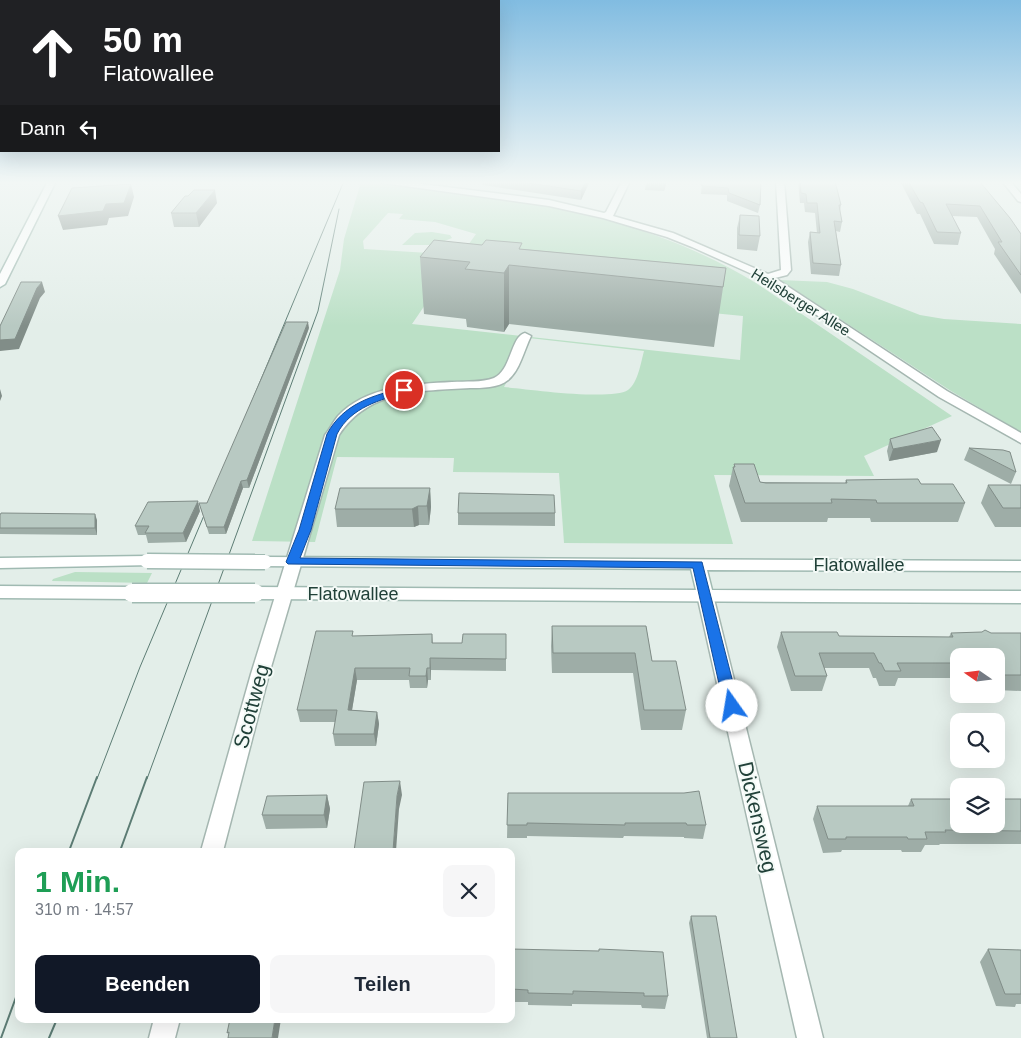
<!DOCTYPE html>
<html lang="de">
<meta charset="utf-8">
<style>
:root{--surface:#fff;--page:#f6f6f7;--text:#1f2937;--muted:#747a83;--accent:#111827}
body{margin:0;font-family:Arial,sans-serif;background:var(--page);color:var(--text);height:100vh;display:flex;flex-direction:column;font-size:19px;white-space:nowrap}
*{box-sizing:border-box;margin:0}
p{font-size:16px;color:var(--muted)}
.icon{flex:none;width:28px;height:28px;fill:none;stroke:currentColor;stroke-width:2;stroke-linecap:round;stroke-linejoin:round}
.map{position:relative;flex:1;overflow:hidden}
.side{position:absolute;left:15px;top:848px;width:500px;height:175px;display:flex;flex-direction:column;background:var(--surface);border-radius:10px;box-shadow:0 5px 20px #0002}
.side>*{flex:none}
.hud{position:absolute;left:0px;top:0px;width:500px;height:152px;box-shadow:0 5px 20px #0002;background:#202124;color:#fff;overflow:hidden}
.needle{width:32px;rotate:284deg}
.buttons{position:absolute;left:950px;top:648px;display:grid;gap:10px}
.buttons a{display:grid;place-items:center;width:55px;height:55px;border-radius:10px;background:var(--surface);box-shadow:0 5px 20px #0002;font-size:25px}
.pin{position:absolute;display:grid;place-items:center;width:42px;height:42px;color:#fff;margin:-21px;border:2px solid #fff;border-radius:50%;box-shadow:0 1px 5px #0007}
.me{position:absolute;width:55px;margin:-28px;rotate:347deg;stroke-linejoin:round;filter:drop-shadow(0 0 4px #0008)}
.turn{display:flex;align-items:center;gap:18px;height:105px;padding:0 20px;font-size:22px}
.turn .icon{width:65px;height:65px;stroke-width:2.5}
.turn b{display:block;font-size:35px;line-height:42px}
.then{display:flex;align-items:center;height:48px;padding:0 20px;background:#0003;gap:10px;font-size:19px}
.round{display:grid;place-items:center;flex:none;width:52px;height:52px;border-radius:10px;background:var(--page)}
.headline{display:flex;align-items:center;justify-content:space-between;height:85px;padding:0 20px}
h1{font-size:30px;font-weight:700;line-height:38px;color:#1e9e55}
.primary-button{display:flex;gap:10px;margin-top:auto;padding:10px 20px}
.primary-button a{flex:1;height:58px;border-radius:10px;background:var(--accent);color:#fff;font-size:20px;font-weight:700;line-height:58px;text-align:center}
.primary-button a+a{background:var(--page);color:var(--text)}
.map>svg:first-child{display:block}
</style>
<div class="map">
<svg width="1021" height="1038" viewBox="0 0 1021 1038">
<rect width="100%" height="100%" fill="#e3eee9"/>
<!-- green -->
<path fill="#bbe0c6" fill-rule="evenodd" d="M361 182C502 197 632 208 756 283L952 416 864 456 874 476 714 475 733 544 564 543 559 473 453 472 454 458 337 457 315 542 252 541 340 270 344 239ZM388 213 403 214 399 219 435 222 476 234 461 255 364 249 363 241ZM438 286 743 316 740 360 412 324ZM529 338 644 351C641 362 638 383 628 390 611 401 527 389 504 387Z
M432 232 450 235 452 238 442 242 435 248 429 245H402L415 233Z
M780 280 827 282 853 289 920 315 944 319 1021 324V432L951 391Z
M75 572 152 573 147 583 52 581 53 579Z"/>
<g fill="none" stroke-linecap="round" stroke-linejoin="round">
<defs>
<path id="minor" d="M379 181H398L549 200 604 213 606 212 622 181H630L613 216 673 233 768 274 781 270 776 181H784L791 270 787 275 775 278 947 391 1021 433V443L939 397 763 279 692 247 667 237 603 218 549 206 383 183Z
M1002 181H1010L1021 194V202L1018 201Z
M525 333 531 336C524 350 520 370 508 380 498 388 482 388 470 388 421 391 369 389 339 435L269 674 223 851H201L251 674 325 435C330 429 333 422 338 416 366 386 414 384 452 382 465 381 482 383 494 378 511 371 511 336 525 333Z
M705 589 711 591 713 595 823 1038H797L697 595 699 591Z
M154 1019H180L175 1038H149Z"/>
<path id="secondary" d="M48 181H56L5 284 0 287V274Z
M147 556 153 557 155 561 153 565 0 568V558Z
M265 557 1021 561V571L707 570 712 590 1021 591V603L255 599 249 597 247 593 249 589 255 587 696 590 691 569 259 566 257 562 259 558Z
M0 586 132 587 138 589 140 593 138 597 132 599 0 598Z"/>
</defs>
<!-- minor casing -->
<use href="#minor" stroke="#a5b7b1" stroke-width="3"/>
<!-- secondary casing -->
<use href="#secondary" stroke="#a0bab2" stroke-width="3"/>
<!-- minor -->
<use href="#minor" fill="#fff" fill-rule="evenodd"/>
<!-- secondary -->
<use href="#secondary" fill="#fff" fill-rule="evenodd"/>
<!-- tram-far1 -->
<path stroke="#5c7c74" stroke-width="1" d="M239 432 344 181
M97 779 140 667 208 506
M147 779 318 311 339 209"/>
<!-- tram -->
<path stroke="#5c7c74" stroke-width="2" d="M69 851 97 777
M120 851 147 777
M1 1038 19 989
M49 1038 57 1019"/>
<defs>
<path id="secondary-bridge-far1" d="M147 561 265 562"/>
<path id="secondary-bridge" d="M132 593H255"/>
</defs>
<!-- secondary-bridge-far1 casing -->
<use href="#secondary-bridge-far1" stroke="#a0bab2" stroke-width="17" stroke-linecap="butt"/>
<!-- secondary-bridge casing -->
<use href="#secondary-bridge" stroke="#a0bab2" stroke-width="21" stroke-linecap="butt"/>
<!-- secondary-bridge-far1 -->
<use href="#secondary-bridge-far1" stroke="#fff" stroke-width="14"/>
<!-- secondary-bridge -->
<use href="#secondary-bridge" stroke="#fff" stroke-width="18"/>
</g>
<!-- wall -->
<path fill="#9eada7" d="M483 181H590L581 200 483 185Z
M646 181H761L760 205 758 213 727 201V195L701 194 702 183 667 181 664 191 645 190Z
M798 181H835L841 205 840 211 842 222 840 232 836 231 841 265 839 276 811 274 808 242 810 232 817 233 815 213 805 212 804 203H800Z
M900 181H976L1021 234V294L994 254 995 249 977 217 952 216 961 233 958 245 934 244 920 214H917Z
M217 203 199 227H174L171 213Z
M740 215 760 236 757 251 737 249V228Z
M522 249 726 268 714 347 509 324 504 332 467 327 466 319 424 314 420 257Z
M309 328 249 488H243L226 534H209L199 503H207Z
M890 439 937 452 889 461 887 451Z
M969 448 1016 472 1011 484 964 460Z
M734 464 760 482 845 483 846 480 921 484 965 503 958 522H871L870 518H828L827 522H741L729 486 733 467H734Z
M988 485H1021V527H995L981 503Z
M430 488 431 507 429 525H419L414 527H337L335 509Z
M200 511 186 542 148 543 146 535H138L135 526Z
M458 513H555V526L458 525Z
M0 515 97 520V535L0 534Z
M552 626H646L652 661 686 710 682 730H641L633 673H552L551 646Z
M781 632 839 636 949 637 951 633H1021V691L996 690V656H959V678H898L895 686H879L876 678H873L869 668H824L827 676 822 691H791L777 647Z
M432 634 433 643H462L506 634V671L431 670V680H428L427 688H410L409 680H357L352 710 377 712 379 724 376 746H335L333 734 335 722H300L297 710 354 636Z
M508 793 706 825 703 839 684 838V837L624 836 623 838 527 836V838H507Z
M327 795 330 809 327 828 266 829 262 815Z
M911 799H1021V844H940L939 845H925L921 852H902L901 850H842L841 852 823 853 813 819 817 806H908Z
M691 916 737 1038H707L689 923Z
M511 949 668 996 665 1009 642 1008 641 1005 572 1004V1006L528 1005V1002H511Z
M988 949 1021 950V1004H1016L1015 1007 996 1006 980 962Z"/>
<!-- shaded-wall -->
<path fill="#818d88" d="M586 181H590L581 200V191Z
M666 181H667L664 191 665 183Z
M131 184 134 197 128 216 109 218 107 225 63 230 58 216Z
M215 190 217 203 199 227 196 213Z
M509 265V324L504 332V273Z
M42 282 45 292 40 298 19 349 0 351V340L37 288Z
M308 322 309 328 249 488 247 480Z
M0 389 2 396 0 401Z
M941 440 937 452 889 461 893 449Z
M241 481 243 488 226 534 224 527Z
M430 488 431 507 429 525 427 506Z
M198 501 200 511 186 542 183 533Z
M418 506 419 525 414 527 412 509Z
M95 514 97 520V535L95 528Z
M430 658 431 670V680L430 668Z
M355 668 357 680 350 722 348 710Z
M427 668 428 680 427 688 426 676Z
M377 712 379 724 376 746 374 734Z
M400 781 402 795 399 809 396 851H393L397 796Z
M327 795 330 809 327 828 324 815Z
M275 1019H281L278 1038H272Z"/>
<!-- building -->
<path fill="#b8c9c2" stroke="#818d88" d="M515 181H586L581 191Z
M646 181H666L665 183 646 182Z
M702 181H761L760 205 729 193 728 188 702 186Z
M800 181H835L841 205H839L842 222 834 221 841 265 813 263 810 232 820 233 817 203H807L806 194 801 193Z
M908 181H976L980 182 1010 218 1021 234V275L998 242H1002L980 206 946 204 961 233 937 232 923 203 920 202Z
M131 184 124 203 106 204 103 211 58 216 72 188Z
M194 190H215L196 213H171L185 196H188Z
M740 215 759 216 760 236 739 235Z
M434 240 482 245 486 240 522 243 519 249 726 268 723 287 509 265 504 273 465 269 470 262 420 257Z
M21 282H42L37 288 15 339 0 340V326Z
M286 322H308L247 480 241 481 224 527H207L199 503H207Z
M932 427 941 440 893 449 890 439Z
M969 448 1003 450 1010 452 1016 472Z
M734 464H754L760 482 766 483H847L846 480 918 479 921 484H953L965 503H877L876 500 831 499 832 503H745L733 467H735Z
M988 485H1021V508H1003Z
M340 488H430L427 506H418L412 509H335Z
M459 493 554 495 555 513H458Z
M198 501 183 533H145L149 526H135L148 502Z
M1 513 95 514V528H0V515Z
M552 626H646L652 661H676L686 710H644L635 653H553Z
M985 630 991 633H1021V675H996V656H959V663H897L901 671H885L881 663H879L874 653H819L827 676H795L781 632H837L839 636 953 637 951 633 982 632Z
M316 631H353L352 636 432 634V643H462L463 634H506V659L430 658V668H427L426 676H409L410 668H355L348 710 377 712 374 734H333L337 710H297Z
M400 781 397 796 393 851H354L364 782Z
M699 791 706 825H687L686 823H625V825L527 823V825H507L508 793H684Z
M327 795 324 815H262L267 796Z
M911 799H959V824H996V799H1021V831L945 830 946 832H925L927 839H908L907 837H846V839H828L817 806H914Z
M691 916H716L737 1038H710Z
M511 949 599 951V949L663 952 668 996H644V993L573 991V994L528 993V990L511 989Z
M988 949 1021 950V994H1005Z
M230 1019H275L272 1038H228L229 1032 227 1033Z"/>
<!-- sky -->
<linearGradient id="sky" x2="0" y2="1"><stop stop-color="#81bce1"/><stop offset="0.56" stop-color="#f2f7f5"/><stop offset="1" stop-color="#f2f7f5" stop-opacity="0"/></linearGradient>
<rect width="1021" height="326" fill="url(#sky)"/>
<!-- route -->
<path fill="#1a73e8" stroke="#114b97" d="M404 388 409 390 407 392C380 400 351 407 337 434L311 530 300 558 702 562 739 706 737 710 732 712 726 710 724 706 693 568 288 564 286 562 299 530 327 434C343 404 373 395 404 388Z"/>
<g text-anchor="middle" dominant-baseline="central" stroke-width="4" stroke-linejoin="round" paint-order="stroke">
<!-- far-street labels -->
<g font-size="15" fill="#214139" stroke="#f4faf7">
<text transform="translate(801 302) rotate(32)">Heilsberger Allee</text>
</g>
<!-- street labels -->
<g font-size="18" fill="#214139" stroke="#f4faf7">
<text x="859" y="565">Flatowallee</text>
<text x="353" y="594">Flatowallee</text>
</g>
<!-- near-street labels -->
<g font-size="21" fill="#214139" stroke="#f4faf7">
<text transform="translate(251 706) rotate(-75)">Scottweg</text>
<text transform="translate(758 817) rotate(77)">Dickensweg</text>
</g>
</g>
</svg>
<div class="buttons">
<a><svg class="needle" viewBox="-14 -14 28 28"><path d="M0-13l5 13h-10z" fill="#e53935"/><path d="M0 13l5-13h-10z" fill="#747a83"/></svg></a>
<a><svg class="icon" aria-label="search" viewBox="0 0 24 24"><circle cx="10" cy="10" r="6"/><path d="M15 15l6 6"/></svg></a>
<a><svg class="icon" aria-label="layers" viewBox="0 0 24 24"><path d="M12 4l9 5-9 5-9-5zM3 14l9 5 9-5"/></svg></a>
</div>
<div class="pin" style="left:404px;top:390px;background:#d93025"><svg class="icon" aria-label="arrive" viewBox="0 0 24 24"><path d="M6 21V4h12l-3 4 3 4H6"/></svg></div>
<svg class="me" style="left:732px;top:706px" viewBox="-20 -20 40 40"><circle r="19" fill="#fff"/><path d="M0-13L10 11 0 6-10 11z" fill="#1a73e8"/></svg>
<div class="hud">
<div class="turn"><svg class="icon" aria-label="ahead" viewBox="0 0 24 24"><path d="M12 20V5M6 11l6-6 6 6"/></svg><div><b>50 m</b>Flatowallee</div></div>
<div class="then">Dann<svg class="icon" aria-label="left" viewBox="0 0 24 24"><path d="M17 20v-9H6M10 6l-5 5 5 5"/></svg></div>
</div>
<section class="side">
<div class="headline"><div><h1>1 Min.</h1><p>310 m · 14:57</p></div><a class="round"><svg class="icon" aria-label="close" viewBox="0 0 24 24"><path d="M6 6l12 12M18 6L6 18"/></svg></a></div>
<div class="primary-button"><a>Beenden</a><a>Teilen</a></div>
</section>
</div>
